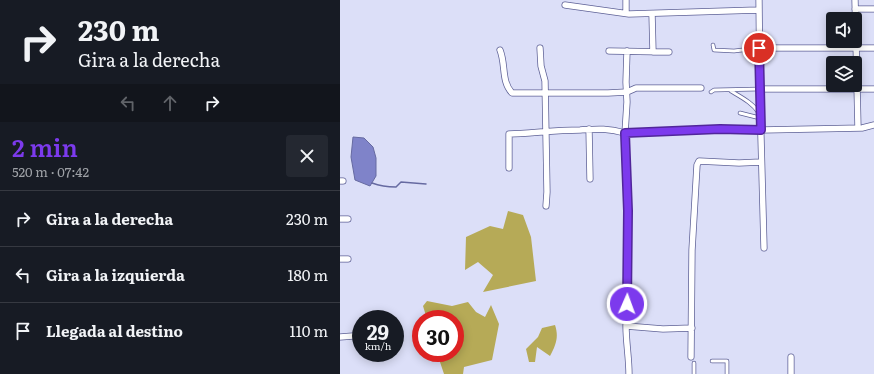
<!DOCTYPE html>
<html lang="es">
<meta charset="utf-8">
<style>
:root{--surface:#171b24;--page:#242831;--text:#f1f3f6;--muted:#9ea1a6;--line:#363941;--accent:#7c3aed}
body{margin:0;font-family:Literata,serif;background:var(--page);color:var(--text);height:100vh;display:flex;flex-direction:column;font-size:15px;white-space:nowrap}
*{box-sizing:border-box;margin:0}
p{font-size:13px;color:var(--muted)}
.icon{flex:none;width:22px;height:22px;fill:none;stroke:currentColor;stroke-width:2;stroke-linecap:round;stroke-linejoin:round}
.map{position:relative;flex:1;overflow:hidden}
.sheet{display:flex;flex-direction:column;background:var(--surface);width:340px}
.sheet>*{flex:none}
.top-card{background:#171b24;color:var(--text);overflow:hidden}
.fabs{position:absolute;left:486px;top:12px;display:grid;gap:8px}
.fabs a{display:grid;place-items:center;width:36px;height:36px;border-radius:4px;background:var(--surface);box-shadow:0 2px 10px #0003;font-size:20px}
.speed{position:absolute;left:12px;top:310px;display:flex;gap:8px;font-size:20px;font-weight:700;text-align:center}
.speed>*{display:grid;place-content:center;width:52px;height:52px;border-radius:50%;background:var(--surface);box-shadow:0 2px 10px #0003;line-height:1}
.speed small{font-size:10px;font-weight:400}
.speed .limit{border:6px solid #d22;background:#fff;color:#111}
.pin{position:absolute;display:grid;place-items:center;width:34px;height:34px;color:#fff;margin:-17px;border:2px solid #fff;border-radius:50%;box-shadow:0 1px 4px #0007}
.me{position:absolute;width:44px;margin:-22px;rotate:2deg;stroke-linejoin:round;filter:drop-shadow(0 0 3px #0008)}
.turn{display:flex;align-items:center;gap:14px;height:84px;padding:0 12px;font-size:18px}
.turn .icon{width:52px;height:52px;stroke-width:2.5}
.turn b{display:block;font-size:28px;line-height:34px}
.lanes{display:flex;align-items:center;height:38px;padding:0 12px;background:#0003;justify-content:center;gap:20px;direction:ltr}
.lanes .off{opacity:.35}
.round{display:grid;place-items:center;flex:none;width:42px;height:42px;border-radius:4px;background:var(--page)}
.overview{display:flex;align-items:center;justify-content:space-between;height:68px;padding:0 12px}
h1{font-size:24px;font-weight:600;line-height:30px;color:var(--accent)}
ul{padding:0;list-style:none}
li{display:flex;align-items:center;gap:12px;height:56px;padding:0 12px;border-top:1px solid var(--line)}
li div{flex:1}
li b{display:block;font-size:15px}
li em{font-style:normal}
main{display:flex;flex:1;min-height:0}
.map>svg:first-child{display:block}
</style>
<main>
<section class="sheet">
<div class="top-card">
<div class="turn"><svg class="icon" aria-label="right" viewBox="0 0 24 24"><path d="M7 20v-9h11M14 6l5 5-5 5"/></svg><div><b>230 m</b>Gira a la derecha</div></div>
<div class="lanes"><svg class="icon off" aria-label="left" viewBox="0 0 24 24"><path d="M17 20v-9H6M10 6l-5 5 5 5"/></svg><svg class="icon off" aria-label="ahead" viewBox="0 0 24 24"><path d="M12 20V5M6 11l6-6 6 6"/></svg><svg class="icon" aria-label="right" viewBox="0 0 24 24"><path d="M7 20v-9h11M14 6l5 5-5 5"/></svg></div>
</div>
<div class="overview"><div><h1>2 min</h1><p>520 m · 07:42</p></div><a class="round"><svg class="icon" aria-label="close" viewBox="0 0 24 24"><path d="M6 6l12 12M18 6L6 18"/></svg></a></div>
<ul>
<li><svg class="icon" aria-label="right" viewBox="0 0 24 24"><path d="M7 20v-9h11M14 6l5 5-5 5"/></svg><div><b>Gira a la derecha</b></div><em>230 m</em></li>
<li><svg class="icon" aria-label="left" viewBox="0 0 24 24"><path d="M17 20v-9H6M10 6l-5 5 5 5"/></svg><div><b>Gira a la izquierda</b></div><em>180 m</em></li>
<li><svg class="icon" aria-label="arrive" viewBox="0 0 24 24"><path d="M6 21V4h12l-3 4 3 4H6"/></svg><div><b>Llegada al destino</b></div><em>110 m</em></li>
</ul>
</section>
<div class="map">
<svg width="534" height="374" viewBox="0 0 534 374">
<rect width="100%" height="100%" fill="#dcdff8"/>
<!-- forest -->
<path fill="#b6aa57" d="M168 211 183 215 191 237 196 281 143 292 153 275 138 262 125 270 126 237 150 226 163 229Z
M87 301 112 306 128 302 136 312 145 317 151 305 159 324 152 360 124 367 123 374H104L97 353H115V319H87L83 306Z
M215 325C219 337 216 345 210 356L197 347 195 362H189L186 349 198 337 202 328Z"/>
<!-- water -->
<path fill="#7f83c9" stroke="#666aa1" d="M13 137 24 138 33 147 36 158V176L30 186 15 180 11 157Z"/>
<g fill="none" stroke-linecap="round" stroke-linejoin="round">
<!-- stream -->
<path stroke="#666aa1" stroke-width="1.5" d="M32 183C40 186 47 187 56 187L61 182 86 184"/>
<defs>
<path id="lane" d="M373 45 374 50 394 51 419 48
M391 91C401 97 413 103 419 113
M371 92 374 90 420 89
M400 113 420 118
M372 361H387V374
M354 374V363"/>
<path id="street" d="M286 0V13
M419 0 420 101 424 248
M515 0 518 128
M225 5 289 14 418 10
M515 9H534
M312 14 313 52
M200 48 201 66 205 81 207 192 206 206
M419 48H534
M160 50C166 65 161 81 172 93H268L287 92 296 88H361
M269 51 329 52
M420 89H534
M249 129 250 179
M169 168V134C193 133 216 130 240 130 257 129 268 128 285 133L380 129 418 130 522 128 534 125
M0 181H3
M0 219H8
M0 259H8
M286 326 287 294 288 211 285 133 287 102 286 82 287 51
M0 337 13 336
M351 357 352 250 357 165 359 161 399 163 421 162
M289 374C289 358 286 342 286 326L323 329 352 328
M451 374V357"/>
</defs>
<!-- lane casing -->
<use href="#lane" stroke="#5e6196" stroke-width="4.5"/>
<!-- street casing -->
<use href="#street" stroke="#5e6196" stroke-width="7"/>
<!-- lane -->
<use href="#lane" stroke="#fff" stroke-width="3"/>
<!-- street -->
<use href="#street" stroke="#fff" stroke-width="5.5"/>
</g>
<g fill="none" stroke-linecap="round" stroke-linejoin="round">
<defs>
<path id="route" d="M287 304 288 211 285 133 380 129 421 130 419 48"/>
</defs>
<!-- route casing -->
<use href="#route" stroke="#51269a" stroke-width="10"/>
<!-- route -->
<use href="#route" stroke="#7c3aed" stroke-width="7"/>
</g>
</svg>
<div class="fabs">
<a><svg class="icon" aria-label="sound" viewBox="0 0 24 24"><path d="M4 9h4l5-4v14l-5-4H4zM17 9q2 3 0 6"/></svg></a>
<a><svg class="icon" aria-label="layers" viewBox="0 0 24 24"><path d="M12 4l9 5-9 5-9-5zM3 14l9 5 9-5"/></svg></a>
</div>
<div class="speed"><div>29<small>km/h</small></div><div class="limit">30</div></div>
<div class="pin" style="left:419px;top:48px;background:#d93025"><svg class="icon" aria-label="arrive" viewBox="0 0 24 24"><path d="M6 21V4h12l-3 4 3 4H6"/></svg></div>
<svg class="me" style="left:287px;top:304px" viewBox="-20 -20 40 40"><circle r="17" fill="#7c3aed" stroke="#fff" stroke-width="3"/><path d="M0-11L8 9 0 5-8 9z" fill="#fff"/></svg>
</div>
</main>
